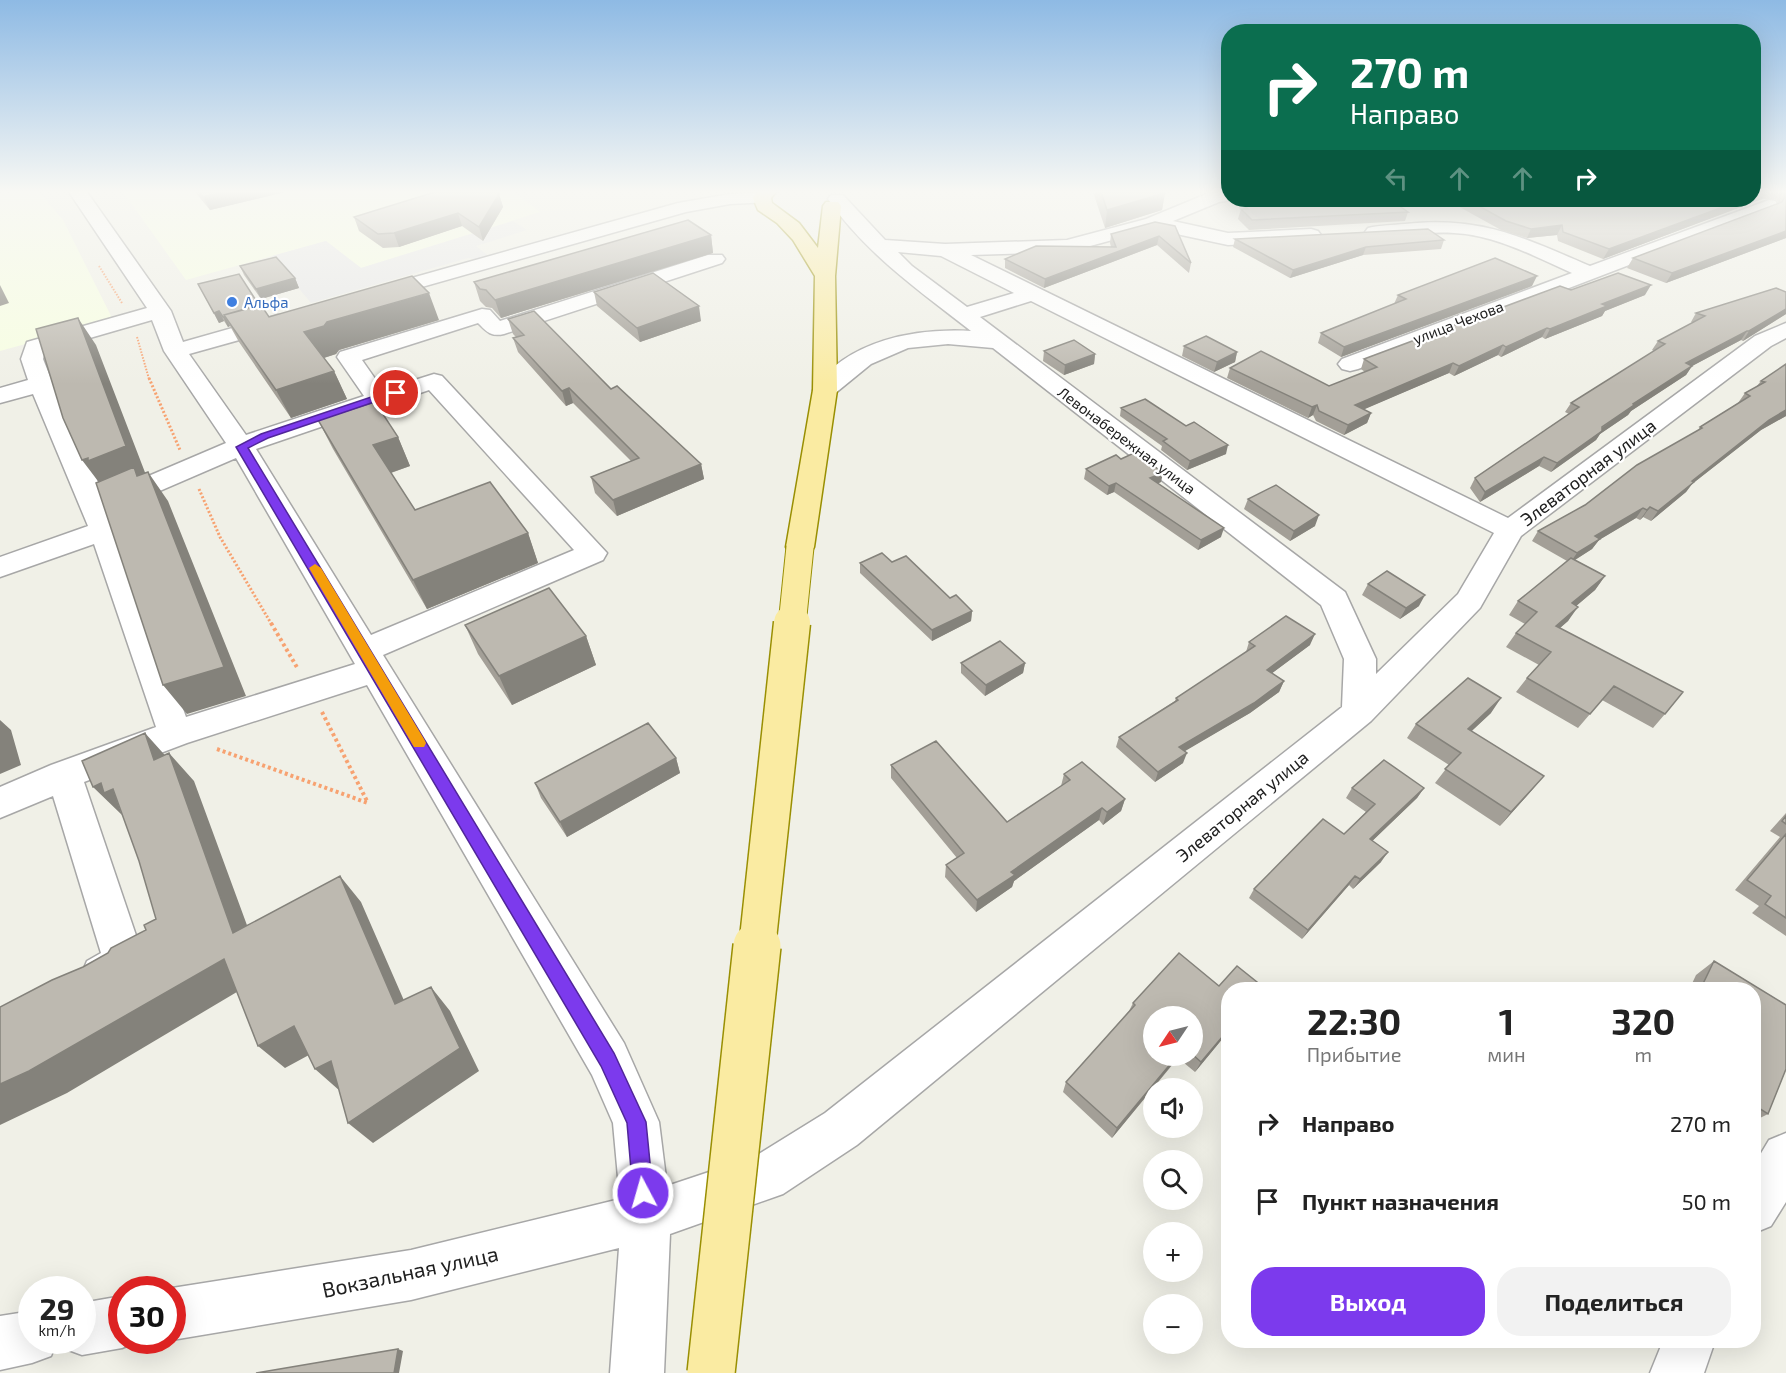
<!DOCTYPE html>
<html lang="ru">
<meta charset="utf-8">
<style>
:root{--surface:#fff;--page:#f2f2f2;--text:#222;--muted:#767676;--accent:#7c3aed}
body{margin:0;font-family:"Exo 2",sans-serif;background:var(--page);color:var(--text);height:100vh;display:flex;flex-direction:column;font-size:22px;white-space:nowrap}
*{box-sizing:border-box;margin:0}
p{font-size:20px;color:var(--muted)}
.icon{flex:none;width:33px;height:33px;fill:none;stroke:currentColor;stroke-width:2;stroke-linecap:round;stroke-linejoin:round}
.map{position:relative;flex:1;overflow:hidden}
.side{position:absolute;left:1221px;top:982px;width:540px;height:366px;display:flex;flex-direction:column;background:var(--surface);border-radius:24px;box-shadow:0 6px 24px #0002}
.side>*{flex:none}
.top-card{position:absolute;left:1221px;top:24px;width:540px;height:183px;border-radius:24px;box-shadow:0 6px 24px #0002;background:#0b6e4f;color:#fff;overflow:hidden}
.needle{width:39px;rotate:235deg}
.buttons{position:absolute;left:1143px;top:1006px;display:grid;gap:12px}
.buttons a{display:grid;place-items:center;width:60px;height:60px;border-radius:50%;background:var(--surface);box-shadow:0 6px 24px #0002;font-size:30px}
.speed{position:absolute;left:18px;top:1276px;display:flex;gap:12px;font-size:30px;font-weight:700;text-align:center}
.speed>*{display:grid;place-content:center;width:78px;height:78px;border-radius:50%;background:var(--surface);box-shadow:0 6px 24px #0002;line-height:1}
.speed small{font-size:15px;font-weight:400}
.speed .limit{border:9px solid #d22;background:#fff;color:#111}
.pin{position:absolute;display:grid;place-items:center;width:51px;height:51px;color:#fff;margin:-26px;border:3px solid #fff;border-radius:50%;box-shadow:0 2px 6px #0007}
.me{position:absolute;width:66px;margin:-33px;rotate:354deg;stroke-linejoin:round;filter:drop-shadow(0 0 4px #0008)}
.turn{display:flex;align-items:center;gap:21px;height:126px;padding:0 30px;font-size:27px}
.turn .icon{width:78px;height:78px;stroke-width:2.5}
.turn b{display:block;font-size:42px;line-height:51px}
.lanes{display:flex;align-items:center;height:57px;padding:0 30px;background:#0003;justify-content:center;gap:30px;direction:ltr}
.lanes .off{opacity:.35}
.eta{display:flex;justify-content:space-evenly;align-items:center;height:102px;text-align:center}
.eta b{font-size:36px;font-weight:700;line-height:42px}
.primary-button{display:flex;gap:12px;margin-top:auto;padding:12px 30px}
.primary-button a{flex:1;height:69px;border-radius:24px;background:var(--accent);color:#fff;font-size:24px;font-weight:700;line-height:69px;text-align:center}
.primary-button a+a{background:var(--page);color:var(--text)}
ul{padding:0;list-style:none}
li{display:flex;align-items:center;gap:18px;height:78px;padding:0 30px}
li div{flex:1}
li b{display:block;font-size:22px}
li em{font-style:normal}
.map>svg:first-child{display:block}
</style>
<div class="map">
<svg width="1786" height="1373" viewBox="0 0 1786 1373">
<rect width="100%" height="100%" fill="#f0f0e7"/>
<!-- education -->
<path fill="#f7fee2" d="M39 192 63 220 113 320 0 351V193Z
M123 192H514L540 212 361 268 326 241 186 280Z"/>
<!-- parking -->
<path fill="#e8e8e8" d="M513 221 527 230 476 246 490 257 479 260 468 258 311 303 272 256 326 241 361 268Z"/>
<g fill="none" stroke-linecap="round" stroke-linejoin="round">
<defs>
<path id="minor" d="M69 192H87L171 311 183 342 278 315 286 317 289 322 286 327 189 354 246 435 364 396 337 357 340 352 482 309 490 310 500 321 708 255H722L725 259 722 263 504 334C491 337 487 332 478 323L362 360 383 390 434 374 442 376 607 553 603 560 383 655 624 1043 659 1122 667 1186 754 1157 825 1113 1342 707 1344 659 1321 605 993 348 948 344 908 348 871 364 833 395 825 397 817 395 813 390C847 340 915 328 971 331 921 292 865 253 828 199L831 195H843L885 240 945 244 1067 240 1146 219 1209 193 1228 192V200H1232L1219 202 1173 221 1228 233 1311 229 1318 231 1321 235 1318 239 1311 241 1228 245 1153 229 1068 252 971 255 1508 518 1755 336 1786 323V338L1771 346 1521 536 1480 608 1371 721 857 1145 783 1194 670 1234 664 1373H610L619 1248 411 1300 172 1340V1290H167L172 1288 411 1250 620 1199 613 1123 592 1075 367 685 187 743 84 782 145 962C136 982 122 987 102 995L87 989 81 975 87 961 101 953 53 796 0 818V787L51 765 156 727 94 544 0 577V557L88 526 33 394 0 403V388L28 380 21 359 27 342 147 308ZM898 252 941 256 1014 293 967 307 912 266ZM1031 301 1494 533 1458 594 1376 674V659L1345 592 980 317ZM152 320 164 351 226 443 104 495 53 384 43 359 45 351ZM429 390 574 550 371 635 256 449ZM236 458 355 664 186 717 111 512Z
M762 193 768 194 771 198 768 202 730 204 686 212 376 300 369 298 365 294 369 290 678 203 730 194Z
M1769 200 1775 201 1778 205 1775 209 1358 369 1350 371 1342 369 1338 364 1342 359 1572 273C1534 256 1495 235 1454 233 1428 231 1401 236 1375 238L1368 236 1365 232 1368 228C1380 225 1393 225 1405 224 1481 216 1522 237 1590 266Z
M1786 1133V1202L1771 1226 1754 1233V1165L1769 1140Z
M122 1296V1341H139L122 1348 82 1355 63 1348 61 1341H82V1303Z
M32 1311V1341H57L51 1356 32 1363 0 1370V1316Z
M1663 1341H1715L1704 1373H1650Z"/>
<path id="major" d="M757 192H776L771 198 772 203 799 223 818 248 823 206 826 202H838L841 206 835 276 837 390 814 547 810 554 800 556 790 554 786 547 813 390 815 276 793 240 777 223 758 210 753 198Z"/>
</defs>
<!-- minor casing -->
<use href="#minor" stroke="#a7a7a7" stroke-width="3"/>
<!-- major casing -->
<use href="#major" stroke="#998f03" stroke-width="3"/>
<!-- path-far2 -->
<path stroke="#f7a271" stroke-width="2" stroke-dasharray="1.5 1.5" stroke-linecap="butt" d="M99 266 122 303
M137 337 149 379"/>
<!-- path-far1 -->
<path stroke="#f7a271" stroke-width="3" stroke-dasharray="2 2" stroke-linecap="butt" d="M149 378 180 450
M199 489 220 537 272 625"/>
<!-- path -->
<path stroke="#f7a271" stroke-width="4" stroke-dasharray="3 3" stroke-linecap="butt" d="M271 623 298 669
M322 712 368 803
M217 749 368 803"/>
<!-- minor -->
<use href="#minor" fill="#fff" fill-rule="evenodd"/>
<!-- major -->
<use href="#major" fill="#faeba2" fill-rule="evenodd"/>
<defs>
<path id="major-bridge-far2" d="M792 625 800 547"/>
<path id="major-bridge-far1" d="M757 948 792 623"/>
<path id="major-bridge" d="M711 1373 757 946"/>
</defs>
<!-- major-bridge-far2 casing -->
<use href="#major-bridge-far2" stroke="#998f03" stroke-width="29" stroke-linecap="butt"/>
<!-- major-bridge-far1 casing -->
<use href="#major-bridge-far1" stroke="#998f03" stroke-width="39" stroke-linecap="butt"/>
<!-- major-bridge casing -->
<use href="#major-bridge" stroke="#998f03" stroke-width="50" stroke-linecap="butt"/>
<!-- major-bridge-far2 -->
<use href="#major-bridge-far2" stroke="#faeba2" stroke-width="27"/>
<!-- major-bridge-far1 -->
<use href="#major-bridge-far1" stroke="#faeba2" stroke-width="36"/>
<!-- major-bridge -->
<use href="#major-bridge" stroke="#faeba2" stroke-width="47"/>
</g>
<!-- wall -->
<path fill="#a39f97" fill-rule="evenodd" d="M195 192H285L210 210Z
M1093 192H1165V193L1162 210 1105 228Z
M1754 192H1786V238L1666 283 1627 268 1633 258 1779 203 1775 199H1762L1603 259 1558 241 1557 235 1527 238 1501 230 1447 200H1754Z
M499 194 503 207 483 241 462 226 399 247 383 248 359 231 354 217Z
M1255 200H1391L1408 212 1405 221 1249 230 1238 219 1241 209H1243L1244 205 1261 203Z
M1155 222 1191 263 1189 273 1157 245 1044 288 1005 268V259L1111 247 1110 243 1111 234Z
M711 235 713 253 501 318 492 308 486 307 480 301 474 282Z
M1235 239 1444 240 1441 249 1363 255 1290 278 1233 247Z
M240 266 295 278 299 288 261 299 244 275Z
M198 284 259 305 269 317 439 320 339 350 336 354 324 358 334 371 347 399 291 418 239 342 230 326 228 327 224 321 219 323Z
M1532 286 1341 357 1318 343 1321 333 1394 304 1398 295Z
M1571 290 1645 295 1605 311 1602 316 1545 339 1542 337 1501 357 1498 355 1454 376 1449 373 1364 409 1371 413 1367 423 1344 435 1316 421 1313 415 1308 418 1227 378 1230 368 1329 386 1365 372 1361 369 1364 359Z
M594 292 701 321 640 342 597 306Z
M1786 292V314L1743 341 1741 340 1692 366 1686 375 1631 411 1628 415 1600 434 1596 440 1551 472 1539 466 1480 502 1470 488 1475 478 1569 414 1565 412 1571 403 1654 351 1652 350 1658 341 1693 323 1691 322 1696 313Z
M508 319 611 389 701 464 704 479 617 516 595 493 591 477 631 461 573 403 566 406 518 352 513 338 516 337 513 334Z
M1184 346 1237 352 1235 362 1214 372 1182 356Z
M1044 351 1095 354 1094 364 1064 375 1043 361Z
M1786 364V416L1761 430 1692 484 1686 492 1651 521 1643 517 1640 520 1636 518 1599 540 1592 549 1575 560 1605 576 1595 590 1576 606 1568 621 1560 628 1665 714 1653 728 1602 700 1578 728 1516 692 1527 678 1539 665 1506 647 1516 633 1525 624 1509 615 1518 601 1567 561 1532 541 1538 531 1585 505 1698 431 1700 427 1738 403 1745 393 1756 387 1761 381Z
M1121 408 1226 454 1187 470 1161 450 1162 446 1120 416Z
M318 420 398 437 410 466 391 473 415 510 528 533 538 563 427 609 333 449Z
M1086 469 1161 482 1158 483 1221 537 1198 550 1114 492 1107 495 1084 479Z
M1248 499 1315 526 1290 541 1244 509Z
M892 562 972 611 971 621 932 641 860 573V563Z
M1368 584 1419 606 1400 619 1362 595Z
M465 625 586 636 596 665 512 705 478 654Z
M1249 642 1310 645 1272 673 1284 681 1279 692 1250 713 1184 751 1183 763 1155 782 1116 747 1119 737 1175 701 1176 698 1246 652Z
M961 663H1025L1023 673 985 696 961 673Z
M1491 713 1471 731 1532 790 1500 826 1435 783 1449 765 1407 738 1416 724Z
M676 758 680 773 567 837 541 798 535 783Z
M891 765 1007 822 1061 786 1064 774 1125 799 1121 811 1103 825 1099 820 1014 881 1012 887 976 912 945 877 946 865 957 858 891 778Z
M1352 788H1424L1417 798 1372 841 1381 862 1353 889 1349 885 1302 939 1249 898 1254 889 1344 834 1366 812 1346 798Z
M1786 813V936L1752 913 1759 906 1735 890 1780 837 1770 831Z
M1714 961 1786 1005V1069L1768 1114 1754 1121V990H1689L1696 975Z
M1219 986 1228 990V1032L1195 1072 1178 1058 1112 1138 1063 1092 1066 1082 1129 1011 1133 1003ZM1192 1017V1056H1154Z"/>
<!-- shaded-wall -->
<path fill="#84827b" d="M224 192H285L210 210 203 197Z
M1761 192H1766L1762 199 1603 259 1609 249 1742 200H1754V195Z
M1165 193 1162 210 1105 228 1107 210Z
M499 194 503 207 483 241 479 227Z
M458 213 462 226 399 247 394 233Z
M1562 225 1557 235 1527 238 1531 229Z
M1786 231V238L1666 283 1672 273Z
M711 235 713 253 501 318 495 300Z
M1159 236 1157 245 1044 288 1045 279Z
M1366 247 1363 255 1290 278 1293 270Z
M1537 276 1532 286 1341 357 1344 347Z
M295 278 299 288 261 299 256 289Z
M0 285 9 303 0 306Z
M1651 285 1645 295 1605 311 1602 316 1545 339 1550 329 1602 304Z
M429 293 439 320 339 350 336 354 317 360 304 332 327 322Z
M699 306 701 321 640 342 637 328Z
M1786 309V314L1743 341 1749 331Z
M219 311 224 321 219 323 214 313Z
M223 317H225L230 326 228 327Z
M78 318 96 345 146 475 104 489 82 460Z
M1547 328 1542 337 1501 357 1506 347Z
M1747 331 1741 340 1679 373 1686 363Z
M1503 345 1498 355 1454 376 1459 366Z
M1237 352 1235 362 1214 372 1217 362Z
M1095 354 1094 364 1064 375 1065 365Z
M1453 363 1449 373 1351 415 1355 405Z
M1692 366 1686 375 1631 411 1628 415 1600 434 1596 440 1551 472 1557 463 1633 404Z
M334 371 347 399 291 418 276 390Z
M569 388 573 403 566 406 562 391Z
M1317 405 1313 415 1308 418 1312 407Z
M1786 410V416L1761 430 1692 484 1686 492 1651 521 1658 511 1692 481 1769 420Z
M1371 413 1367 423 1344 435 1348 425Z
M398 437 410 466 387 474 373 445Z
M1228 445 1226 454 1187 470 1190 461Z
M1544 457 1539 466 1480 502 1485 492Z
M701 464 704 479 617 516 613 500Z
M148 472 168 501 246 696 187 714 163 685Z
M1163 473 1161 482 1148 488 1150 478Z
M1116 483 1114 492 1107 495 1109 486Z
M1650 507 1643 517 1640 520 1647 510Z
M1643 508 1636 518 1599 540 1592 549 1570 563 1577 553 1595 536Z
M1319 515 1315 526 1290 541 1294 531Z
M1224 528 1221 537 1198 550 1201 540Z
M528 533 538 563 427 609 413 580Z
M1605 576 1595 590 1562 618 1572 603Z
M1425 595 1419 606 1400 619 1406 608Z
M1578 607 1568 621 1546 640 1556 626Z
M972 611 971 621 932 641V630Z
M1315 634 1310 645 1263 680 1267 670Z
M586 636 596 665 512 705 499 676Z
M1025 663 1023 673 985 696 986 685Z
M1284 681 1279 692 1250 713 1175 757 1179 747Z
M1501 698 1491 713 1458 744 1468 729Z
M0 720 11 730 21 765 0 774Z
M145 733 171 762 154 760Z
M169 753 194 781 259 958 233 933Z
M1187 753 1183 763 1155 782 1158 772Z
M676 758 680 773 567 837 560 822Z
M1544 776 1532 790 1500 826 1511 812Z
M101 783 113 789 122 815 93 787Z
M1424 788 1417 798 1364 849 1370 839Z
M1125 799 1121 811 1103 825 1107 812Z
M1102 808 1099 820 1014 881 1012 887 976 912 977 900 1011 872Z
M1388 852 1381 862 1353 889 1360 879Z
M340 876 361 902 416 1028 395 1004Z
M1355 876 1349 885 1302 939 1308 930Z
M224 959 252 983 67 1093 0 1125V1084Z
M431 987 450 1011 479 1071 373 1143 348 1123Z
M294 1026 320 1049 285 1068 258 1046Z
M1228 1030V1032L1195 1072 1201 1062Z
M1177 1056H1179L1112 1138 1117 1128Z
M331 1061 340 1091 315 1069Z
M398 1349 403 1351 399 1373H394Z"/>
<!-- building -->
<path fill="#bdb9b0" stroke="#84827b" stroke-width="1.5" d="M199 192H224L203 197Z
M435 192H496L499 194 479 227 458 213 394 233 378 234 354 217Z
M1101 192H1165V193L1107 210Z
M1784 192H1786V231L1672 273 1633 258 1782 202 1786 194Z
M1271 200H1391L1408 212 1252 220 1241 209H1248L1244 205 1276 202Z
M1468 200H1742L1609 249 1563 232 1562 225 1531 229 1506 221Z
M688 220 711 235 495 300 486 290 480 289 474 282Z
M1155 222 1175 226 1191 263 1159 236 1045 279 1005 259 1036 246 1116 247 1111 234Z
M1428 229 1444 240 1366 247 1293 270 1235 239Z
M276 257 295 278 256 289 240 266Z
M1495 258 1537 276 1344 347 1321 333 1406 299 1398 295Z
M653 273 699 306 637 328 594 292Z
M1618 273 1651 285 1602 304 1607 306 1550 329 1547 328 1506 347 1503 345 1459 366 1453 363 1355 405 1371 413 1348 425 1319 411 1317 405 1312 407 1230 368 1261 351 1329 386 1377 367 1364 359 1560 286 1571 290Z
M239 274 259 305 224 315 225 317H223L219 311 214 313 198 284Z
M412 276 429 293 327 322 324 326 304 332 334 371 276 390 224 315 261 305 269 317Z
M1776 288 1786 292V309L1749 331H1747L1686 363 1692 366 1633 404 1634 405 1602 427V431L1557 463 1544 457 1485 492 1475 478 1579 407 1571 403 1665 344 1658 341 1705 316 1696 313Z
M534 311 611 389 617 386 701 464 613 500 591 477 639 458 569 388 562 391 513 338 524 335 508 319Z
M78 318 126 446 88 461V458L82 460 63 418 36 329Z
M1206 336 1237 352 1217 362 1184 346Z
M1074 340 1095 354 1065 365 1044 351Z
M1786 364V410L1769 420 1692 481 1694 482 1658 511 1650 507 1647 510 1643 508 1595 536 1600 539 1577 553 1538 531 1585 505 1637 465 1702 428 1700 427 1750 396 1745 393 1765 382 1761 381Z
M1145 399 1186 426 1194 422 1228 445 1190 461 1163 441 1167 439 1121 408Z
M375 402 398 437 373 445 415 510 490 482 528 533 413 580 318 420Z
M1136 452 1163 473 1150 478 1224 528 1201 540 1116 483 1109 486 1086 469 1116 455 1121 459Z
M134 467 137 476 148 472 224 667 163 685 96 483Z
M1276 485 1319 515 1294 531 1248 499Z
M882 553 892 562 906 556 950 598 956 595 972 611 932 630 860 563Z
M1571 558 1605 576 1572 603 1578 607 1556 626 1683 692 1665 714 1614 686 1590 714 1527 678 1551 652 1516 633 1537 612 1518 601Z
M1387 571 1425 595 1406 608 1368 584Z
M549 588 586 636 499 676 465 625Z
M1286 616 1315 634 1267 670 1284 681 1254 703 1179 747 1187 753 1158 772 1119 737 1178 700 1176 698 1255 646 1249 642Z
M1000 641 1025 663 986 685 961 663Z
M1468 678 1501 698 1468 729 1544 776 1511 812 1445 769 1461 753 1416 724Z
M648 723 676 758 560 822 535 783Z
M145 733 154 760 169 753 233 933 340 876 395 1004 431 987 460 1048 348 1123 331 1061 315 1069 294 1026 258 1046 224 959 29 1071 0 1084V1007L52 980 83 967 108 953 111 948 146 930 144 925 156 919 139 861 113 789 104 793 101 783 93 787 82 761Z
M936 741 1007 822 1070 780 1064 774 1082 762 1125 799 1107 812 1102 808 1011 872 1015 875 977 900 946 865 964 853 891 765Z
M1384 760 1424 788 1370 839 1388 852 1360 879 1355 876 1308 930 1254 889 1323 819 1344 834 1375 804 1352 788Z
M1786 816V824L1782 821Z
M1786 834V918L1765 904 1771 896 1747 880Z
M1179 953 1219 986 1237 966 1267 990H1228V1030L1201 1062 1192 1054V1017H1154V1056H1177L1117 1128 1066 1082 1135 1005 1133 1003Z
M1714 961 1786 1005V1069L1768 1114 1754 1105V990H1700Z
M398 1349 394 1373H256Z"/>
<!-- sky -->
<linearGradient id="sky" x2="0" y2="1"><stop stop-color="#8ebae4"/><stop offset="0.5" stop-color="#f8f8f4"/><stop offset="1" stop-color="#f8f8f4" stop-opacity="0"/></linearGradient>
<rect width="1786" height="384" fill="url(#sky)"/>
<!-- route -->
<path fill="#7c3aed" stroke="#51269a" stroke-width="1.5" d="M392 390 401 393 268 438 248 448 614 1053 646 1122 653 1193 650 1200 643 1203 636 1200 633 1193 627 1123 601 1066 236 447 261 434Z"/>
<!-- slow -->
<path fill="#f59e0b" d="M315 564 321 568 424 739 426 743 424 747H414L309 568Z"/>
<!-- markers -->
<circle fill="#3f7fe0" stroke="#fff" stroke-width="2" cx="232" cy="302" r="6"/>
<g text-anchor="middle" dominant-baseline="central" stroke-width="4.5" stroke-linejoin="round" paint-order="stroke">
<!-- far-shop labels -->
<g font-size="15" fill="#366cbe" stroke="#fff" text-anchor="start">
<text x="244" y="302">Альфа</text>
</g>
<!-- far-street labels -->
<g font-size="15" fill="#202020" stroke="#fff">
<text transform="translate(1458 322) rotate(-21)">улица Чехова</text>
<text transform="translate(1127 440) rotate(37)">Левонабережная улица</text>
</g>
<!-- street labels -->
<g font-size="18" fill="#202020" stroke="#fff">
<text transform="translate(1588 472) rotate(-37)">Элеваторная улица</text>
<text transform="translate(1242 806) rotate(-39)">Элеваторная улица</text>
</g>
<!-- near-street labels -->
<g font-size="21" fill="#202020" stroke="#fff">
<text transform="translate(410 1271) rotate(-12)">Вокзальная улица</text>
</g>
</g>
</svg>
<div class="buttons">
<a><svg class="needle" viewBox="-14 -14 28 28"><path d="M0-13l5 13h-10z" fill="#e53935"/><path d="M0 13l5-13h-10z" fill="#767676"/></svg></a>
<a><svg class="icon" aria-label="sound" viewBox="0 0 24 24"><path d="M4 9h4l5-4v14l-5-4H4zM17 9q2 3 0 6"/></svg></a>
<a><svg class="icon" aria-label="search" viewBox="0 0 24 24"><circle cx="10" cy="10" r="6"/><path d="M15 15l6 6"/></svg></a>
<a>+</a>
<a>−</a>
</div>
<div class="speed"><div>29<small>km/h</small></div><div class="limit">30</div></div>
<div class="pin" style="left:396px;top:393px;background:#d93025"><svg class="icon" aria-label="arrive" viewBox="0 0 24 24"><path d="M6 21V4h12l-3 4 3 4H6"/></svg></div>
<svg class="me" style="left:643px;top:1193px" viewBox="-20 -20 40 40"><circle r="17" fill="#7c3aed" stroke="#fff" stroke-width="3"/><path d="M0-11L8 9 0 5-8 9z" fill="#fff"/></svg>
<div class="top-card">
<div class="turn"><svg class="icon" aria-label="right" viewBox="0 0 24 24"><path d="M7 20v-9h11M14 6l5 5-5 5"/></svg><div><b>270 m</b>Направо</div></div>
<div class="lanes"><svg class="icon off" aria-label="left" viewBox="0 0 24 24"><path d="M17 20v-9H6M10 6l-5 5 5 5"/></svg><svg class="icon off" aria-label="ahead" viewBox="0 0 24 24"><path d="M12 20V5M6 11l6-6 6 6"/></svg><svg class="icon off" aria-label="ahead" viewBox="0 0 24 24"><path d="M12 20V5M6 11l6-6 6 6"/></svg><svg class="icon" aria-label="right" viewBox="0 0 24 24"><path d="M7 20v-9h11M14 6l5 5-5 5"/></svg></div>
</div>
<section class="side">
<div class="eta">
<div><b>22:30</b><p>Прибытие</p></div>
<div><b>1</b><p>мин</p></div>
<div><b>320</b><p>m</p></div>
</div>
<ul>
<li><svg class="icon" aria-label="right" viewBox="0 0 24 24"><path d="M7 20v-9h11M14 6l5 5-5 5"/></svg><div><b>Направо</b></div><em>270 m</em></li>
<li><svg class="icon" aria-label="arrive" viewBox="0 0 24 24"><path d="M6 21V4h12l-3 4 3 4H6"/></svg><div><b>Пункт назначения</b></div><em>50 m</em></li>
</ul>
<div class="primary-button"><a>Выход</a><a>Поделиться</a></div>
</section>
</div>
